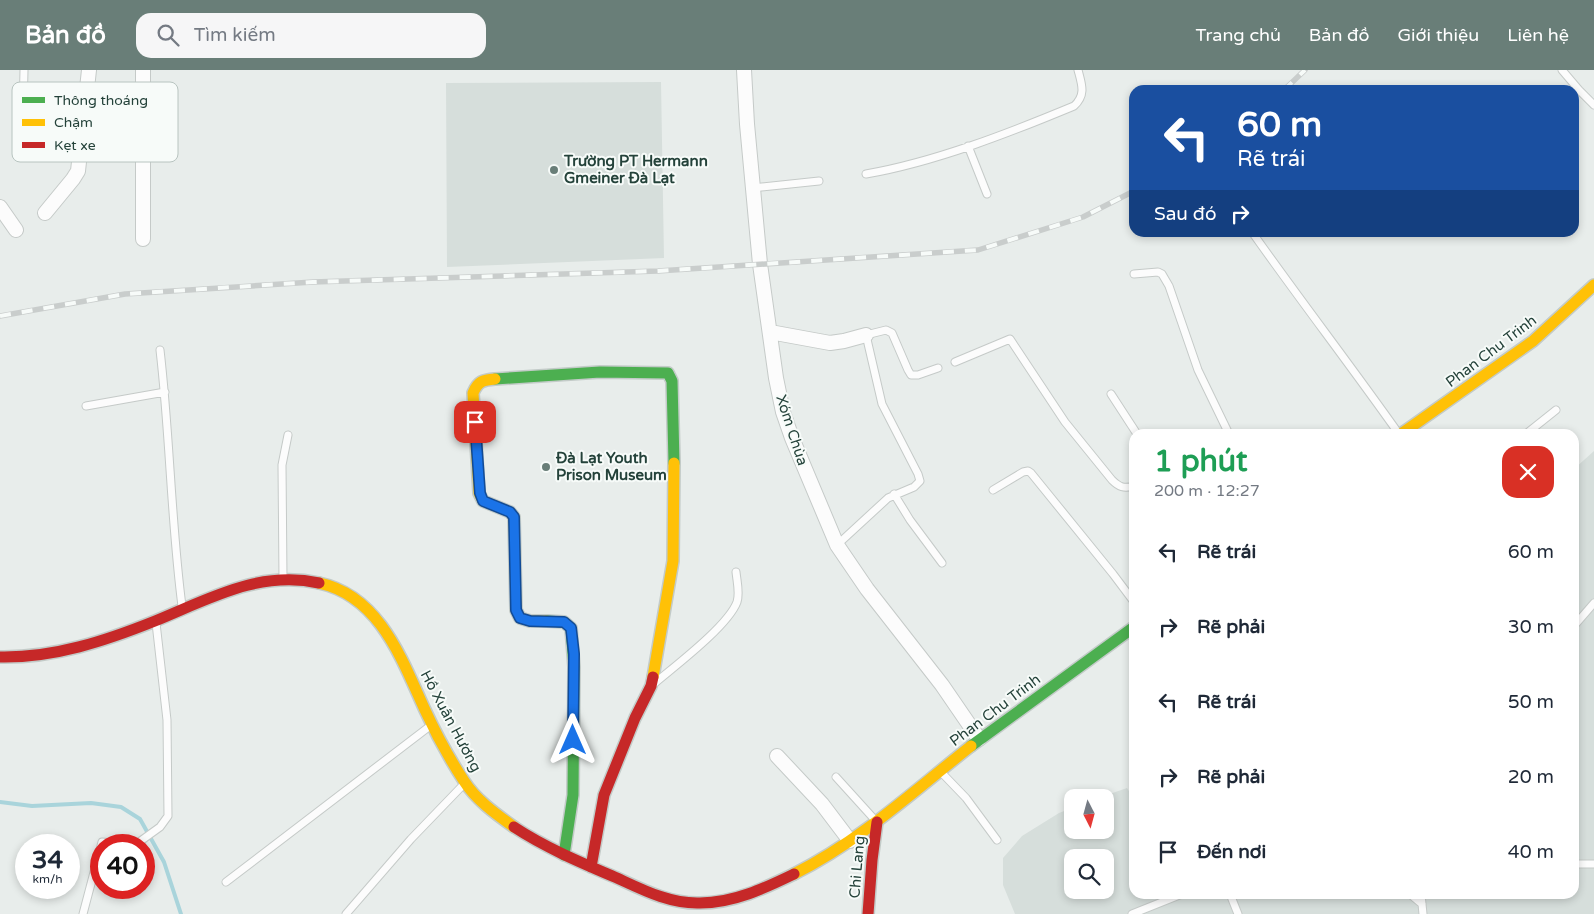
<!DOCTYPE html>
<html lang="vi">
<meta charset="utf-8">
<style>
:root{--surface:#fff;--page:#f6f6f7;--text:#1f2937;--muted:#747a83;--accent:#697e78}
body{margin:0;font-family:"Varela Round",sans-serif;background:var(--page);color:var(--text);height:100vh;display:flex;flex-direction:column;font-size:19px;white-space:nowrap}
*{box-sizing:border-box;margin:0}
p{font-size:16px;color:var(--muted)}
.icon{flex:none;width:28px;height:28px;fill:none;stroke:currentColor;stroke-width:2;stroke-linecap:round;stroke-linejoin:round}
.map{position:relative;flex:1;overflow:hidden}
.details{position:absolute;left:1129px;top:359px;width:450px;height:470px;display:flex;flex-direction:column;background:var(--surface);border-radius:15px;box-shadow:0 2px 8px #0003}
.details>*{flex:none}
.hud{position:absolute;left:1129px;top:15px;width:450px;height:152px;border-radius:15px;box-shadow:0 2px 8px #0003;background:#1a4fa0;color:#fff;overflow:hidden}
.needle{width:32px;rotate:174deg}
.buttons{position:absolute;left:1064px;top:719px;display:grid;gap:10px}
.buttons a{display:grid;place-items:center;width:50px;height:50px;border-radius:10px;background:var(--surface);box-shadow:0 2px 8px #0003;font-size:25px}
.speed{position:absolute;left:15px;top:764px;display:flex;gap:10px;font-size:25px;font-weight:700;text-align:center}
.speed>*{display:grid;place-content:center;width:65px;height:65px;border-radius:50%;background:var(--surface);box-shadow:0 2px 8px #0003;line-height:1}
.speed small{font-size:12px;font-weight:400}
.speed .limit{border:8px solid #d22;background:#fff;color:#111}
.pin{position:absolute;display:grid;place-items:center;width:42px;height:42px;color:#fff;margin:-21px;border-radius:10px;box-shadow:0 2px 8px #0006}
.me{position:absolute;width:55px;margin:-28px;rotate:0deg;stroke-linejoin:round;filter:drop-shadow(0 0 4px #0008)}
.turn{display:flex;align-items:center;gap:18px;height:105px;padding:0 25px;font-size:22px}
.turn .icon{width:65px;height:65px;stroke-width:2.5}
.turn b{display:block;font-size:35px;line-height:42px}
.then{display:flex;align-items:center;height:48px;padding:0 25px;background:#0003;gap:10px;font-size:19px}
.round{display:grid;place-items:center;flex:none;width:52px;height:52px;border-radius:15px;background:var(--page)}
.head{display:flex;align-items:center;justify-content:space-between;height:85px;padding:0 25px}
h1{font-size:30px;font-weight:700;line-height:38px;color:#1e9e55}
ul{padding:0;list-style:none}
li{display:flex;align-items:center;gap:15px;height:75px;padding:0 25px}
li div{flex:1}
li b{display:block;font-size:19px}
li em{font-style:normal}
header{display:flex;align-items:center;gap:30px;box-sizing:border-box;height:70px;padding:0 25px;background:var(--accent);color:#fff}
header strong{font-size:24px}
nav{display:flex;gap:28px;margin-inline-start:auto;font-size:18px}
.search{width:350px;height:45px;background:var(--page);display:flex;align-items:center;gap:12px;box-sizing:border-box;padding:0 18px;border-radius:15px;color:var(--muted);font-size:19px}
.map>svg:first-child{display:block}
</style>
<header>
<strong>Bản đồ</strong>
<div class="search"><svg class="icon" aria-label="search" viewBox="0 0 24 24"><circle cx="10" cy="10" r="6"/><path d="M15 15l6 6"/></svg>Tìm kiếm</div>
<nav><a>Trang chủ</a><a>Bản đồ</a><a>Giới thiệu</a><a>Liên hệ</a></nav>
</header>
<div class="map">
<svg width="1594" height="844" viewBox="0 0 1594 844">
<rect width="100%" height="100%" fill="#e8edeb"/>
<!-- built -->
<path fill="#d6dedb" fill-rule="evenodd" d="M661 12 664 188 447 197 446 13Z
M1594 381V844H1015L1003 815V788L1022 766 1059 743 1072 738V760H1105V728L1101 727 1127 718 1134 729V824H1574V399ZM1072 788H1105V820H1072Z"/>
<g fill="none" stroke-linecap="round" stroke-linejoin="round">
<!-- stream -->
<path stroke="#a9d4db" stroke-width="4" d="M0 732 32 736 91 733 121 737 140 749 164 792 181 844"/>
<defs>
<path id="lane" d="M1562 0 1579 20 1594 35
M23 43 24 0
M968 76 987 124
M866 104C935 92 1009 63 1074 36 1086 25 1082 15 1078 0
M752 118 819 111
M1252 162C1300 230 1351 296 1399 364
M1134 204 1158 202 1162 204 1169 216 1198 300 1229 364
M160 280C170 366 171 452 182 536
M955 292 1010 269 1065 352 1112 410C1119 417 1124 419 1134 416
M1111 324 1137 364
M86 336 165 322
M1526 364 1556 340
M993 420 1023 402 1028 401 1031 403 1113 504 1134 532
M894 424 910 450 942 493
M837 475 888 428 914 417 920 411 918 404 882 334 866 265 886 260 892 263 908 300 911 305H918L938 298
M283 508 282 395 288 365
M1574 556 1594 533
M655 613C675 596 728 556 737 532 740 523 737 512 736 502
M940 701 966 728 997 770
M836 707 875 750
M1574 794H1594
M226 812 430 656
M1230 824 1238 844
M1410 824 1422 834
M1421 824 1423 844
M83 844 102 772 135 775 160 757 168 746 167 650 156 553
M346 844 411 769 465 713
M1132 844 1182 824"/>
<path id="street" d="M143 0V169
M744 0 747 54 760 194 776 308 783 342 792 368 837 475 867 519 942 615 979 669
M0 137 16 160
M45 143 73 109 78 101 89 0
M770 262 830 273 844 271 866 265
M777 686 822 734 850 771"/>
<path id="fast" d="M495 309 600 302 668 303 672 311 674 393
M547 551 564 552 571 558 574 597 573 725 564 785
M971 676 1134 557"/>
<path id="slow" d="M495 309C483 310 478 311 473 323L479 423 483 431 510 442 514 447 516 540 520 548 530 551H547
M1401 364 1533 271 1594 215
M319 513C380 526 402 590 425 640 436 664 449 688 464 711 476 730 496 744 514 757
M653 607 673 491 674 393
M794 804C860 771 914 721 971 676"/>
<path id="jam" d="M0 587C54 588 105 571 155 551 209 529 259 500 319 513
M514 757C546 778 582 793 617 808 643 820 670 834 700 833 734 833 765 818 794 804
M591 797 604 725 635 648 651 616 653 607
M868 844 872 790 877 752"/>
</defs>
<!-- lane casing -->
<use href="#lane" stroke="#c5cac8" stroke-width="9"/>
<!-- street casing -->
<use href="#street" stroke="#c5cac8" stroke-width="16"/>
<!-- fast casing -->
<use href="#fast" stroke="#c3cbc8" stroke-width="14"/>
<!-- slow casing -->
<use href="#slow" stroke="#c3cbc8" stroke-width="14"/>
<!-- jam casing -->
<use href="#jam" stroke="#c3cbc8" stroke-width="14"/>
<!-- lane -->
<use href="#lane" stroke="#fcfcfc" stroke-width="7"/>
<!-- street -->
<use href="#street" stroke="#fcfcfc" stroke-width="14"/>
<!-- fast -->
<use href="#fast" stroke="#4caf50" stroke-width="11"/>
<!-- slow -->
<use href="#slow" stroke="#ffc107" stroke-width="11"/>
<!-- jam -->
<use href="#jam" stroke="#c62828" stroke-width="11"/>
<defs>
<path id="rail" d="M1284 20 1305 0
M0 246 125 224 313 212 658 201 978 180 1083 147 1134 121"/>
</defs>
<!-- rail casing -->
<use href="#rail" stroke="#c9cdcc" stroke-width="5.5"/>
<!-- rail -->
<use href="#rail" stroke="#f7fbf9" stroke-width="4" stroke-dasharray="11" stroke-linecap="butt"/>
</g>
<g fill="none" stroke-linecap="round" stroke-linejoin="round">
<defs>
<path id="route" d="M475 352 480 423 483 431 510 442 514 447 516 540 520 548 530 551 564 552 571 558 574 584 573 670"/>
</defs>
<!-- route casing -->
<use href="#route" stroke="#114b97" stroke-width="12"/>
<!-- route -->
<use href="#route" stroke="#1a73e8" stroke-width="9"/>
</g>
<!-- markers -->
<g fill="#697e78" stroke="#f7fbf9" stroke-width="2">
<circle cx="554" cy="100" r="5"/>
<circle cx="546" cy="397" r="5"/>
</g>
<g text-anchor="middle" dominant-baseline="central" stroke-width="4" stroke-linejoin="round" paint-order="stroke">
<!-- poi labels -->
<g font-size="15" font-weight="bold" fill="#24423a" stroke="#f7fbf9" text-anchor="start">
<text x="564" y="91">Trường PT Hermann<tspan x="564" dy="17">Gmeiner Đà Lạt</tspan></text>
<text x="556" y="388">Đà Lạt Youth<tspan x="556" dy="17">Prison Museum</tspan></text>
</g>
<!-- street labels -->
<g font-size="15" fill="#24423a" stroke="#f7fbf9">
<text transform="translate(1491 281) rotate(-37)">Phan Chu Trinh</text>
<text transform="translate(792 360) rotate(72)">Xóm Chùa</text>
<text transform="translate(995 640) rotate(-37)">Phan Chu Trinh</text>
<text transform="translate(451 651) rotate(62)">Hồ Xuân Hương</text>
<text transform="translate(857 797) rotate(-85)">Chi Lang</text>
</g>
</g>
<!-- legend -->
<rect x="12" y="12" width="166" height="80" rx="8" fill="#f7fbf9" stroke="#b8c4c0" stroke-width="1"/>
<rect x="22" y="27" width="23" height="6" fill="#4caf50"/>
<rect x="22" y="49" width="23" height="7" fill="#ffc107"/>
<rect x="22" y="72" width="23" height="6" fill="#c62828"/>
<g font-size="14" fill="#24423a">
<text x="54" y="35">Thông thoáng</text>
<text x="54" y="57">Chậm</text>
<text x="54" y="80">Kẹt xe</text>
</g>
</svg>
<div class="buttons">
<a><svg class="needle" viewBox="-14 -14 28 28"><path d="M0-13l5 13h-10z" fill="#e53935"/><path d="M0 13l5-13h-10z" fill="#747a83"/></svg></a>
<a><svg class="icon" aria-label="search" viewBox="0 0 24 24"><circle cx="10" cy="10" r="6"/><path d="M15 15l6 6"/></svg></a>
</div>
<div class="speed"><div>34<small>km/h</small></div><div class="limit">40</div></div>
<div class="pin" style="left:475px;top:352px;background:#d93025"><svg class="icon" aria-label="arrive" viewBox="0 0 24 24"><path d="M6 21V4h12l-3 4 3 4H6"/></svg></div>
<svg class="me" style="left:573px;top:670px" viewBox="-20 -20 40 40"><path d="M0-17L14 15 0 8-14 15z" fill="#1a73e8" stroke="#fff" stroke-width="4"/></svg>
<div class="hud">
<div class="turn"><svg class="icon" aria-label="left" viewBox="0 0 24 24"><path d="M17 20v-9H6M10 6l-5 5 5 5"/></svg><div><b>60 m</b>Rẽ trái</div></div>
<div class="then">Sau đó<svg class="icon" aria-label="right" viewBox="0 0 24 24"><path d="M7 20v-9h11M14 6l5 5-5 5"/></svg></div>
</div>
<section class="details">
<div class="head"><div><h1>1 phút</h1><p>200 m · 12:27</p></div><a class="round" style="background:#d93025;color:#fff"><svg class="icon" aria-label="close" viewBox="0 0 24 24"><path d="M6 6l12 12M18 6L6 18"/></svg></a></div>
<ul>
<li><svg class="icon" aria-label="left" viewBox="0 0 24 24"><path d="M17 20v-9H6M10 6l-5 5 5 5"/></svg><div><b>Rẽ trái</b></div><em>60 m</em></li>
<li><svg class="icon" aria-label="right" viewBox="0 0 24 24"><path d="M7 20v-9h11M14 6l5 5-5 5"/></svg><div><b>Rẽ phải</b></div><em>30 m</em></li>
<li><svg class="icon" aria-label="left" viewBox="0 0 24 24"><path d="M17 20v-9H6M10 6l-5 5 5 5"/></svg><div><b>Rẽ trái</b></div><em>50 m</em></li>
<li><svg class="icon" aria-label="right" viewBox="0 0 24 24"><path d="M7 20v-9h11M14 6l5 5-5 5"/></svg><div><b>Rẽ phải</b></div><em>20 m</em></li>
<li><svg class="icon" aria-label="arrive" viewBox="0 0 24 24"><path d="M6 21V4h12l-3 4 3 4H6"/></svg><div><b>Đến nơi</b></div><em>40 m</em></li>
</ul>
</section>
</div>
